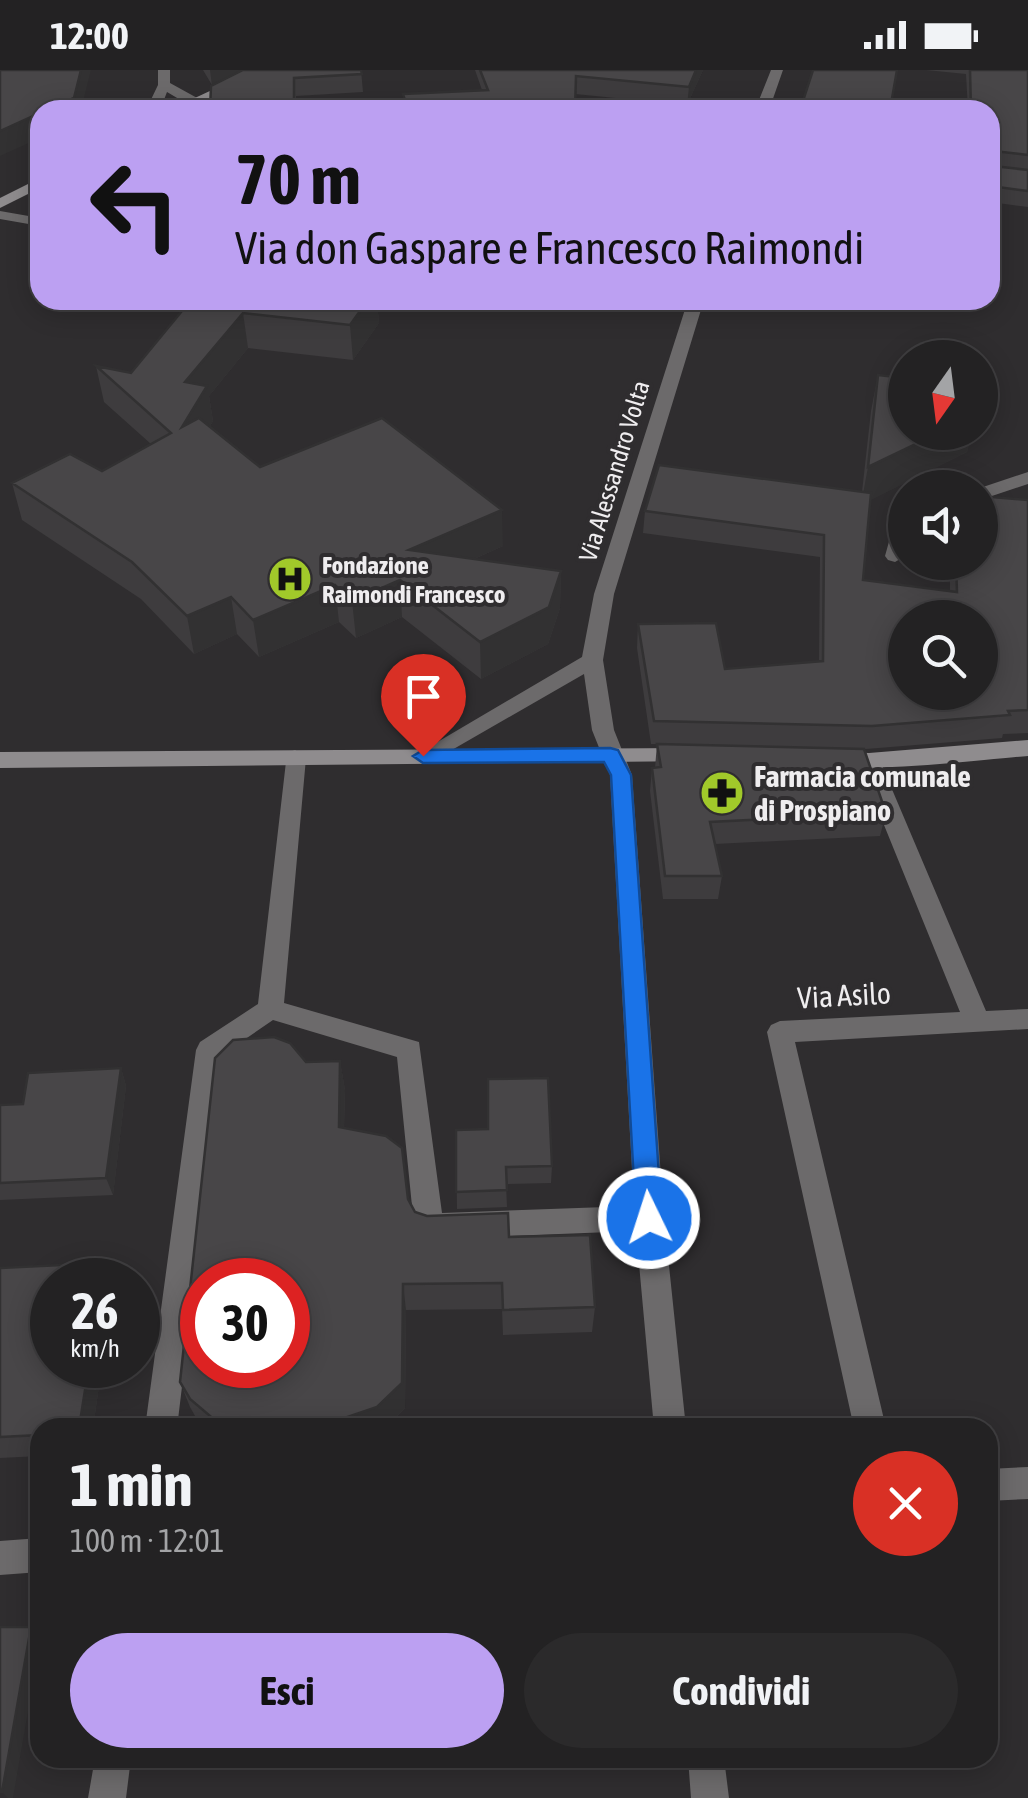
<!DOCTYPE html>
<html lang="it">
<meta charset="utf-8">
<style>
:root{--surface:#232223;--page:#2b2a2b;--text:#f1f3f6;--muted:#a3a4a6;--line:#403f41;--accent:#bca0f2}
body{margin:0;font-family:"Asap Condensed",sans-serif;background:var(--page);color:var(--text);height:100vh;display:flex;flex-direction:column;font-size:38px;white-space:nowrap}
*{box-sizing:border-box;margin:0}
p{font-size:32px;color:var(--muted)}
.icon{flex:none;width:55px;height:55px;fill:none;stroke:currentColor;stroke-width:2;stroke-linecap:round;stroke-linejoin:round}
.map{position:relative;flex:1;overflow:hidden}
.panel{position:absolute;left:30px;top:1348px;width:968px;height:350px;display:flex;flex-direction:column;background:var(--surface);border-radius:30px;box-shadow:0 5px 25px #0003,0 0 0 2px var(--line)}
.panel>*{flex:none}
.hud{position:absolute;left:30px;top:30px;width:970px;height:210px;border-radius:30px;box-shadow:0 5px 25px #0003,0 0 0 2px var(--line);background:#bca0f2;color:#111;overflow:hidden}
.needle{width:65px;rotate:194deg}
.controls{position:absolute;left:888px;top:270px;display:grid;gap:20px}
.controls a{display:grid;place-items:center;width:110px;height:110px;border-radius:50%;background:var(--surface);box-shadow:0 5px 25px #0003,0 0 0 2px var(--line);font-size:50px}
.speed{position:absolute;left:30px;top:1188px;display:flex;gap:20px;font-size:50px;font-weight:700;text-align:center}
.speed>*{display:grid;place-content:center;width:130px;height:130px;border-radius:50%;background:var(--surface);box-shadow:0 5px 25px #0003,0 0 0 2px var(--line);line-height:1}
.speed small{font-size:25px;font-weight:400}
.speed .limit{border:15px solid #d22;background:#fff;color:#111}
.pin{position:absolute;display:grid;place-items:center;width:85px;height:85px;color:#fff;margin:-102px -42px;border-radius:50% 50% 50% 0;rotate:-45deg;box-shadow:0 0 10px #0007}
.pin .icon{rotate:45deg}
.me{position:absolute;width:110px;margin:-55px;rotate:356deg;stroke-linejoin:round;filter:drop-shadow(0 0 8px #0008)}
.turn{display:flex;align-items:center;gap:35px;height:210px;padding:0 40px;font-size:45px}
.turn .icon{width:130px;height:130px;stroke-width:2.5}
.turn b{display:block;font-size:70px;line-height:85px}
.round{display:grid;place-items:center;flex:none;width:105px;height:105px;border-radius:52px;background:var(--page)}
.summary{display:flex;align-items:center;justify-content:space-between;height:170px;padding:0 40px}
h1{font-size:60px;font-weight:700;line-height:75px}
.cta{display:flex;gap:20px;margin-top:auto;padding:20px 40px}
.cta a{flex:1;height:115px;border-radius:60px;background:var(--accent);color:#111;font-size:40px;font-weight:700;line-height:115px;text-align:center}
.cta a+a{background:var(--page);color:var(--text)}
.status{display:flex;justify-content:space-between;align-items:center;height:70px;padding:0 50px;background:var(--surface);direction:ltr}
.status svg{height:28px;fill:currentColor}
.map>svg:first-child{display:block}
</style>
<div class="status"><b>12:00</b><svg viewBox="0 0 49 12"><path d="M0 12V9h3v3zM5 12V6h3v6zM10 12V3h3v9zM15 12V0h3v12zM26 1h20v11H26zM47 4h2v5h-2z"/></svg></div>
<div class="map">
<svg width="1028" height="1728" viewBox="0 0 1028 1728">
<rect width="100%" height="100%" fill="#2f2d2f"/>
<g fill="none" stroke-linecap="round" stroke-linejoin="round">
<!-- lane -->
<path fill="#6c6a6b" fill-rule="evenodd" d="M1028 402V414L980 430V418Z
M905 444V486L895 492 888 490 885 486 895 450Z"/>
<!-- street -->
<path fill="#6c6a6b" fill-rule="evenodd" d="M158 0H170V13L199 29V35H189L167 22 160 40H146L158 15Z
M771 0H783L769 40H755Z
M0 141 40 148V156L0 149Z
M688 230H704L614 524 603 590 614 660 632 705 664 1148 686 1358H654L636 1161 429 1169 419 1165 414 1156 397 987 273 950 222 985 177 1358H145L196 980 200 972 258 934 287 683 295 680 306 688 284 933 419 972 442 1143 634 1136 610 705 592 660 584 604 431 692H415L412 687 582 587 594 524Z
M869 683 880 691 986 941 1028 939V959L795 972 886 1358H854L767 962 771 955 780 951 960 942 858 691Z
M1028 1397V1429L988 1431V1399Z
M40 1468V1502L0 1505V1471Z
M95 1688H131L126 1728H88Z
M688 1688H724L729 1728H691Z"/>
<!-- secondary -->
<path fill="#8f8c8e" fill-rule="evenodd" d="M255 0H272L187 40H169Z
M40 108V118L0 138V128Z
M1028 670V686C996 688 839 708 824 690L835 682 869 683Z
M690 678 701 686 698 691 0 698V682Z"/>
</g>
<!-- wall -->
<path fill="#3e3c3e" d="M203 0H361L363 22 296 26V40H210L212 15Z
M475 0H703L687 35 575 24V40H404L403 24 482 20Z
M926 0H1028V137L990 132V40H968L966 4Z
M191 230H377L379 253 353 290 248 278 209 326 213 351 210 356 260 397 503 476 474 489 561 501 560 538 548 574 481 609 402 547 356 568 339 552 259 587 237 564 194 584 141 529 22 450 12 413 102 401 151 374 104 332 96 296 131 303Z
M878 305 905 362H972L967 382 870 430 863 510 950 521V492H980L1028 430V663L1003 664 1002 668 866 679 651 674 637 578 638 554 725 599 819 592 820 487 643 463 645 441 862 422 871 341Z
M657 674 886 743 880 766 715 774 722 806 718 829H663L650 721 652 698H655Z
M340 991 345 1020 344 1058 408 1129 415 1142 509 1167 595 1237 592 1262 503 1265 502 1239 406 1240 405 1338 385 1358H204L199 1353 190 1337 180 1312 306 992Z
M121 998 126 1016 113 1125 0 1130V1035L23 1034Z
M456 1060 552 1096 551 1113 506 1114 507 1137 457 1139Z
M0 1198 102 1295 93 1358H40V1386L0 1388Z"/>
<!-- shaded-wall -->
<path fill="#323132" d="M81 0H91L81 40H47Z
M210 0H246L212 16Z
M696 0H703L687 35 689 17Z
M40 43V68L0 86V61Z
M368 230H377L379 253 353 290 350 255Z
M243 243 248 278 209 326 213 351 189 393 182 357 185 312Z
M941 362H972L967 382 861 435 868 397Z
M502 440 503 476 411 517 409 480Z
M561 501 560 538 548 574 481 609 480 572Z
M400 510 402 547 356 568 352 531Z
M335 515 339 552 259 587 253 550Z
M231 527 237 564 194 584 187 546Z
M340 991 345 1020 343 1085 339 1057Z
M121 998 126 1016 113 1125 106 1108Z
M103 1193 110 1210H101Z
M403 1214 406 1240 405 1338 385 1358H330V1353Z
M89 1295H102L93 1358H79Z
M31 1557 40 1568V1572L13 1728H8L2 1722Z"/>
<!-- building -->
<path fill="#484648" stroke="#323132" stroke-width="2.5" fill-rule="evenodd" d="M0 0H81L74 28 47 40H40V43L0 61Z
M243 0H361L362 4 294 8V40H210L211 16Z
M480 0H696L689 17 576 6 575 40H408L403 24 488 20Z
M813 0H897L890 40H800Z
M970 0H1028V85L994 81 990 92V40H971Z
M990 93 993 96 1028 100V121L990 116Z
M191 230H368L350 255 243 243 185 312 207 316 182 357 199 348 260 397 382 348 502 440 409 480 561 501 549 537 480 572 400 510 352 531 335 515 253 550 231 527 187 546 132 492 12 413 70 384 102 401 171 363 96 296 131 303Z
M878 305 905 308V362H941L868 397Z
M659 395 871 423 863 510 957 522 956 492H980V426L1028 430V640L1008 641 1010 645 872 656 654 651 638 554 716 553 725 599 823 591 824 465 645 441ZM905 548H980V622H905Z
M657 674 864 679 886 743 710 752 722 806H665L652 698 661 697Z
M274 967 290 973 306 992 340 991 339 1057 386 1066 402 1078 408 1129 415 1142 427 1146 508 1143 509 1167 590 1165 595 1237 503 1240 502 1213 403 1214 402 1313 377 1337 330 1353V1358H216V1351L190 1329 180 1312 215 988 233 970ZM202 1210H288V1295H202Z
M121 998 106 1108 0 1113V1035L23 1034 28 1003Z
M548 1008 552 1096 506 1097 507 1120 456 1122V1060L488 1059V1009Z
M103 1193 101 1210H52V1295H89L79 1358H40V1365L0 1367V1198Z
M0 1557H31L2 1722H0Z"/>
<!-- route -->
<path fill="#1a73e8" stroke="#114b97" stroke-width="2.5" d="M610 678 618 680 631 705 662 1148 659 1156 649 1159 640 1156 636 1148 611 705 604 692 423 693 413 686 423 680Z"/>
<!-- icons -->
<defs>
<symbol id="hospital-disc" viewBox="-11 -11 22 22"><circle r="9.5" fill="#a1c92a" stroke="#2f2d2f"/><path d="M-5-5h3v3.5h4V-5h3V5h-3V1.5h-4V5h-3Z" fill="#111"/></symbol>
<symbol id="pharmacy-disc" viewBox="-11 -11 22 22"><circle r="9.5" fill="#a1c92a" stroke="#2f2d2f"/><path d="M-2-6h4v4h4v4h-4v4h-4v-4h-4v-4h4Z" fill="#111"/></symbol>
</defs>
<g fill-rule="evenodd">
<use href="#hospital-disc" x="265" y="484" width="50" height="50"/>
<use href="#pharmacy-disc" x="697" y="698" width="50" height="50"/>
</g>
<g text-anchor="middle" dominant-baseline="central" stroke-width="8" stroke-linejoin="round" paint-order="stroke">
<!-- far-street labels -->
<g font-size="25" fill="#efedef" stroke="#2f2d2f">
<text transform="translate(614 401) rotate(-73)">Via Alessandro Volta</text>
</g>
<!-- far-poi labels -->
<g font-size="25" font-weight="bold" fill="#efedef" stroke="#2f2d2f" text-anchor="start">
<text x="322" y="495">Fondazione<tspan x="322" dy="29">Raimondi Francesco</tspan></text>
</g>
<!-- poi labels -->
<g font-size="30" font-weight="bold" fill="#efedef" stroke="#2f2d2f" text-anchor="start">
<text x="754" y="706">Farmacia comunale<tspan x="754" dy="34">di Prospiano</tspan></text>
</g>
<!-- street labels -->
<g font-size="30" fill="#efedef" stroke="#2f2d2f">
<text transform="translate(844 925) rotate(-3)">Via Asilo</text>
</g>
</g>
</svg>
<div class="controls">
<a><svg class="needle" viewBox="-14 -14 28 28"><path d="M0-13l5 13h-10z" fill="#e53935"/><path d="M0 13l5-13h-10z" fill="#a3a4a6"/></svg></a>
<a><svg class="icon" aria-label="sound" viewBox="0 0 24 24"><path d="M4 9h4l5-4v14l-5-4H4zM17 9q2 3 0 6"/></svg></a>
<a><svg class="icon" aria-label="search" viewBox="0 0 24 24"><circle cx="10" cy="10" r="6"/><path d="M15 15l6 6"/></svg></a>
</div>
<div class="speed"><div>26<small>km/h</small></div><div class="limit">30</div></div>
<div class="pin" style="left:423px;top:686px;background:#d93025"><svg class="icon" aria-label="arrive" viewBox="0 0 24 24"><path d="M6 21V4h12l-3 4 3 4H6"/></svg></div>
<svg class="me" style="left:649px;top:1148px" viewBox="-20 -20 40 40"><circle r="17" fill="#1a73e8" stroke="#fff" stroke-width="3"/><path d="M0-11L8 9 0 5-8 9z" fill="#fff"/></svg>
<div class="hud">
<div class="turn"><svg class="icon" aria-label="left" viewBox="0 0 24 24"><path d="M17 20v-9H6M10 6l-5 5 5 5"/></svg><div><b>70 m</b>Via don Gaspare e Francesco Raimondi</div></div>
</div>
<section class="panel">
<div class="summary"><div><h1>1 min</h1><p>100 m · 12:01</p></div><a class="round" style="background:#d93025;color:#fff"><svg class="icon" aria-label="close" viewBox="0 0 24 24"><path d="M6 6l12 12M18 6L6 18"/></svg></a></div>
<div class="cta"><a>Esci</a><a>Condividi</a></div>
</section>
</div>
